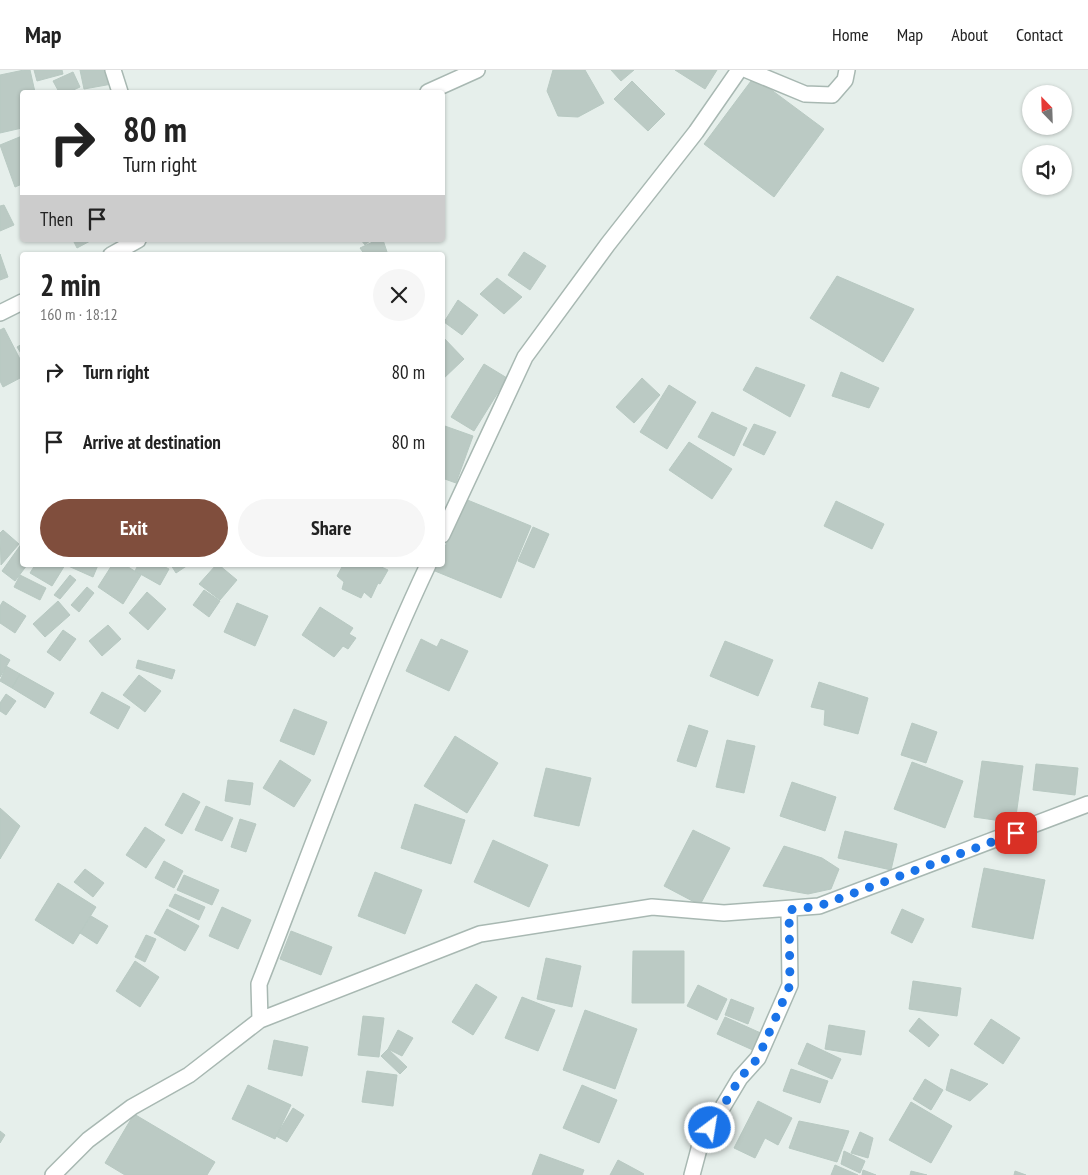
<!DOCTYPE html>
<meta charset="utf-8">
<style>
:root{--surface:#fff;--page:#f6f6f6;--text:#222;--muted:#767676;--line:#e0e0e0;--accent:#804e3d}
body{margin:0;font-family:"PT Sans Narrow",sans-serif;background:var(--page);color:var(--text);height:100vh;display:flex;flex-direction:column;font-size:19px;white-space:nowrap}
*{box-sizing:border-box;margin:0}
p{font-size:16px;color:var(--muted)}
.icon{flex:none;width:28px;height:28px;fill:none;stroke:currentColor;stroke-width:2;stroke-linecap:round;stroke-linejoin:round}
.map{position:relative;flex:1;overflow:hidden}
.drawer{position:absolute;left:20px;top:182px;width:425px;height:315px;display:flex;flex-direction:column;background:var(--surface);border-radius:5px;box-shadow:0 1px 4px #0004}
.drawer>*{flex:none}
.guide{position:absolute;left:20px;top:20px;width:425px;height:152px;border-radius:5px;box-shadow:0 1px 4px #0004;background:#fff;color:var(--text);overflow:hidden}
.needle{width:32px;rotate:337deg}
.fabs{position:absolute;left:1022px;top:15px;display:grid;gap:10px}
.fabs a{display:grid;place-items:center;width:50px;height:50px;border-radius:50%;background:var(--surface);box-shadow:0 1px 4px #0004;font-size:25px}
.pin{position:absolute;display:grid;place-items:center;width:42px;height:42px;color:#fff;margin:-21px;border-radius:10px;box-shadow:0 2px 8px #0006}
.me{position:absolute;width:55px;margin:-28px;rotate:31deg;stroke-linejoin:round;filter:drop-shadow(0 0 4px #0008)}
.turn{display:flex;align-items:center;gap:18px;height:105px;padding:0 20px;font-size:22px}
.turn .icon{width:65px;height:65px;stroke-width:2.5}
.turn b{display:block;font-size:35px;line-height:42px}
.then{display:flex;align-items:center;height:48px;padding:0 20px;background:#0003;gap:10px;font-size:19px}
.round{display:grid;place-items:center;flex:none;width:52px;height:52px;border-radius:26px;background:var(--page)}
.summary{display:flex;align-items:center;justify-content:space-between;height:85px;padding:0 20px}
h1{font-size:30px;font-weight:700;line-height:38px}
.button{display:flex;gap:10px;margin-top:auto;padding:10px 20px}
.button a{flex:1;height:58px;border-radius:30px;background:var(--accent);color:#fff;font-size:20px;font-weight:700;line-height:58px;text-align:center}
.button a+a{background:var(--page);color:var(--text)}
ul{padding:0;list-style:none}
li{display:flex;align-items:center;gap:15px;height:70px;padding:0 20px}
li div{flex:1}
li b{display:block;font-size:19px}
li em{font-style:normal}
header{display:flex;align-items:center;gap:30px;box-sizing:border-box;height:70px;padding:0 25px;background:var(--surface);border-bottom:1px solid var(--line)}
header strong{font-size:24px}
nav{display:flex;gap:28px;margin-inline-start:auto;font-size:18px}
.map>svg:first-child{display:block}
</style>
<header>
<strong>Map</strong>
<nav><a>Home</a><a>Map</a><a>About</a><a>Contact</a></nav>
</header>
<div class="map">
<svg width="1088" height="1105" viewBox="0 0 1088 1105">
<rect width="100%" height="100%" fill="#e6efeb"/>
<!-- building -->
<path fill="#bbcac4" stroke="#b8c9c2" d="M24 0H30L35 22H22V58L0 63V5Z
M34 0H62L63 4 37 11Z
M80 0H109L112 14 84 19Z
M553 0H585L604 33 578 47 558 46 547 21Z
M611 0H634L621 11Z
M675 0H717L705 19Z
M73 2 80 17 69 22H59L53 11Z
M754 7 824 59 774 127 704 74Z
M632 11 665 44 648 61 614 29Z
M22 66V114L15 117 0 75Z
M4 135 14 155 0 161V136Z
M73 170H92L77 178Z
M361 170H371L365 175Z
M377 170H383L388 185H365L360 178Z
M524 182 546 196 530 220 508 205Z
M0 184 8 207 0 210Z
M837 206 914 239 883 292 810 248Z
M497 208 522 227 504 244 480 224Z
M458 230 478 245 462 265 444 252Z
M4 258 22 293V307L3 317 0 311V260Z
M442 266 464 289 442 310Z
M22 274V285L17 277Z
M484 294 507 308 474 361 451 347Z
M756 297 805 315 790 347 743 320Z
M841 302 879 318 869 338 832 326Z
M642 308 660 325 634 353 616 337Z
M669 315 696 332 667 379 640 362Z
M712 342 747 358 734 386 698 367Z
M754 354 776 362 764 385 743 375Z
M442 355 473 366 456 413 442 408Z
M689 372 732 399 712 429 669 400Z
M465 429 531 456 501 528 435 501 438 495H442V484Z
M836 431 884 454 872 479 824 456Z
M533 457 549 464 534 498 518 491Z
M3 460 19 474 1 495 0 463Z
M22 473V495H27L15 511 2 501Z
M35 495H65L52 516 30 503Z
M66 495H98L93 507Z
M112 495H125L141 505 123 534 98 517Z
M138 495H161L169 499 160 515 135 501Z
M171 495H188L176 503Z
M216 495H219L237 510 220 530 199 514Z
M343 495H377L388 500 380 514 378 513 371 528 364 522 361 528 342 519 344 512 337 506Z
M20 505 46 518 40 530 14 517Z
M70 505 76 510 60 529 54 525Z
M87 517 94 523 79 542 71 535Z
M204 520 220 531 209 547 193 535Z
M147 522 166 539 148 560 129 543Z
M3 531 26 546 15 563 0 553V536Z
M58 531 70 545 45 567 33 554Z
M237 533 268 546 255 576 224 562Z
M320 537 353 558 349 564 356 568 348 579 343 576 334 587 302 565Z
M108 555 121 569 102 586 89 571Z
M63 560 76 569 60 591 47 582Z
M421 569 437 577 441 569 468 581 449 621 406 601Z
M725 571 773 590 758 626 710 606Z
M0 584 10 590 0 607Z
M138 590 175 600 172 609 136 598Z
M6 596 20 604 12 618 0 611Z
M20 604 54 623 45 638 12 618Z
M139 605 161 621 145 642 123 625Z
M819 612 868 628 858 664 824 655 825 640 811 637Z
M102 622 130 637 118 659 90 643Z
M6 624 16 631 6 645 0 641V633Z
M294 639 327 652 314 685 280 671Z
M912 653 937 662 926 693 901 685Z
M689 655 708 661 696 697 677 691Z
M455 666 498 693 467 743 424 716Z
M727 670 755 676 744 723 716 717Z
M280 690 311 710 294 737 263 718Z
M982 691 1023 696 1015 753 974 747Z
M912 692 963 711 945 758 894 739Z
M1036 694 1078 698 1075 725 1033 720Z
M546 698 591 708 579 756 534 746Z
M228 710 253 713 250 735 225 731Z
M792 712 836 727 825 761 780 746Z
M183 723 200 732 182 764 165 755Z
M415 734 465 750 451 794 401 778Z
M206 736 233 748 222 771 195 760Z
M0 738 20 756 0 789Z
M240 749 256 754 246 782 231 777Z
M145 757 165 770 146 798 126 785Z
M693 760 730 778 700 835 664 816Z
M845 761 897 774 891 800 838 788Z
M493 770 548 795 529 837 474 812Z
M784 776 822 788 839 799 831 819 808 824 763 816Z
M164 791 183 801 174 818 155 808Z
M984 798 1045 810 1033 869 972 857Z
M85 799 104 813 93 827 74 812Z
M375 802 422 820 405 864 358 846Z
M184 805 219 820 212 835 177 820Z
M58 813 96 837 73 874 35 850Z
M175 824 205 837 199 850 169 836Z
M222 837 251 850 238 879 209 866Z
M167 839 199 856 185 881 154 863Z
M902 839 924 849 912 873 891 863Z
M91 846 108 856 97 874 80 863Z
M291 861 332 877 321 905 280 889Z
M146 865 156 869 145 892 135 887Z
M633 881H684V933H632Z
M546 888 581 896 572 937 537 929Z
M135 891 159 907 140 937 116 921Z
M913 911 961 918 957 946 909 939Z
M476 914 497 927 473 965 452 952Z
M698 915 727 929 717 950 687 936Z
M522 927 555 940 538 981 505 968Z
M731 929 754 938 748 954 725 945Z
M585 940 637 959 615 1019 563 1000Z
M363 946 384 948 379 987 358 985Z
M725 947 763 964 755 981 717 964Z
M919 948 939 965 929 977 909 961Z
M991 949 1020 968 1003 994 974 974Z
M829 955 865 961 861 985 825 979Z
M398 960 413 968 402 986 388 979Z
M274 970 308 977 302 1006 268 999Z
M807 973 841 989 832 1009 798 994Z
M388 979 407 997 400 1004 381 986Z
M791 999 828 1011 820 1033 783 1021Z
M951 999 988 1014 970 1031 946 1020Z
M367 1001 397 1005 393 1036 362 1032Z
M925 1009 943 1020 931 1040 913 1029Z
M248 1015 291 1035 275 1069 232 1049Z
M582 1015 617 1030 599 1073 563 1058Z
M758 1031 792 1048 778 1075 765 1068 755 1088 734 1078Z
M911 1032 952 1056 931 1093 889 1070Z
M293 1038 304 1045 287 1072 276 1066Z
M134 1044 215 1092 207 1105H125L105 1093Z
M799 1051 849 1061 837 1092 789 1078Z
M0 1061 5 1065 0 1073Z
M860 1062 873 1068 868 1088 851 1083Z
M844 1081 865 1091 860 1103 841 1094Z
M540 1084 584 1100 582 1105H532Z
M618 1090 644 1104 643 1105H610Z
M835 1095 858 1105H831Z
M863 1100 876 1105H862Z
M911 1101 927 1105H910Z
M1015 1101 1026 1105H1014Z"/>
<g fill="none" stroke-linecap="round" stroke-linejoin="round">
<defs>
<path id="street" d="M113 0 120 22
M747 0 805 24 832 25 845 10 847 0
M428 22 477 0
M111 185 138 170
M0 243 22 232
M442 465 525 287 608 174 696 62 739 0
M260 950 259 914C314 774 364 631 428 495
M53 1105 88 1070 132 1037 189 1005 260 950 480 864 652 837 724 843 819 836 1088 734
M692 1105 700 1075 740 1008 758 988 790 915 789 840"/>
</defs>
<!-- street casing -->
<use href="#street" stroke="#a8b8b2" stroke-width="18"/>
<!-- street -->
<use href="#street" stroke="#fff" stroke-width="15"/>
</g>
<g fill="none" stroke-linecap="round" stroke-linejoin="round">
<!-- route -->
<path stroke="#1a73e8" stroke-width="9" stroke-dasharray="0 16.2" d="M710 1058 740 1008 758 988 790 915 789 840 819 836 1016 763"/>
</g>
</svg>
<div class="fabs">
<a><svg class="needle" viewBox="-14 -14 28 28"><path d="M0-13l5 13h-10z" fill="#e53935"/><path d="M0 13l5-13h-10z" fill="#767676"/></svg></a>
<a><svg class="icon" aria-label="sound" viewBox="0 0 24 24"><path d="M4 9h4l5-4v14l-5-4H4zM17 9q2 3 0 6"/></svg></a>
</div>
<div class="pin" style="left:1016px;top:763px;background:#d93025"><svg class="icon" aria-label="arrive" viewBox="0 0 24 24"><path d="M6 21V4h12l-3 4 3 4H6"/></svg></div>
<svg class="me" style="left:710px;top:1058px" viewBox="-20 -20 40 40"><circle r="17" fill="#1a73e8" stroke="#fff" stroke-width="3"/><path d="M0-11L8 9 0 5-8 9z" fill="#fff"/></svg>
<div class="guide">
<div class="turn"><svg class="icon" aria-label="right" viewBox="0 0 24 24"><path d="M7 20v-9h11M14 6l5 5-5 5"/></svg><div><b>80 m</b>Turn right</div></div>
<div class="then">Then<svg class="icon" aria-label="arrive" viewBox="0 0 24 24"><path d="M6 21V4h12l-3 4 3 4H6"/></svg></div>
</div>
<section class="drawer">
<div class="summary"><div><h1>2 min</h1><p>160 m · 18:12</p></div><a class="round"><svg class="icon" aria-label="close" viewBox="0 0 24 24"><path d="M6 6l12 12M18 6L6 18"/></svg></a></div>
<ul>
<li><svg class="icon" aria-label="right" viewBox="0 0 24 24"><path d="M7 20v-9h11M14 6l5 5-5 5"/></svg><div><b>Turn right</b></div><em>80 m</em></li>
<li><svg class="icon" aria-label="arrive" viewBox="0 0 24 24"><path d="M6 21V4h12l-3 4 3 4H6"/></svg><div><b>Arrive at destination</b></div><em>80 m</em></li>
</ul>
<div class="button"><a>Exit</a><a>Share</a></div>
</section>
</div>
